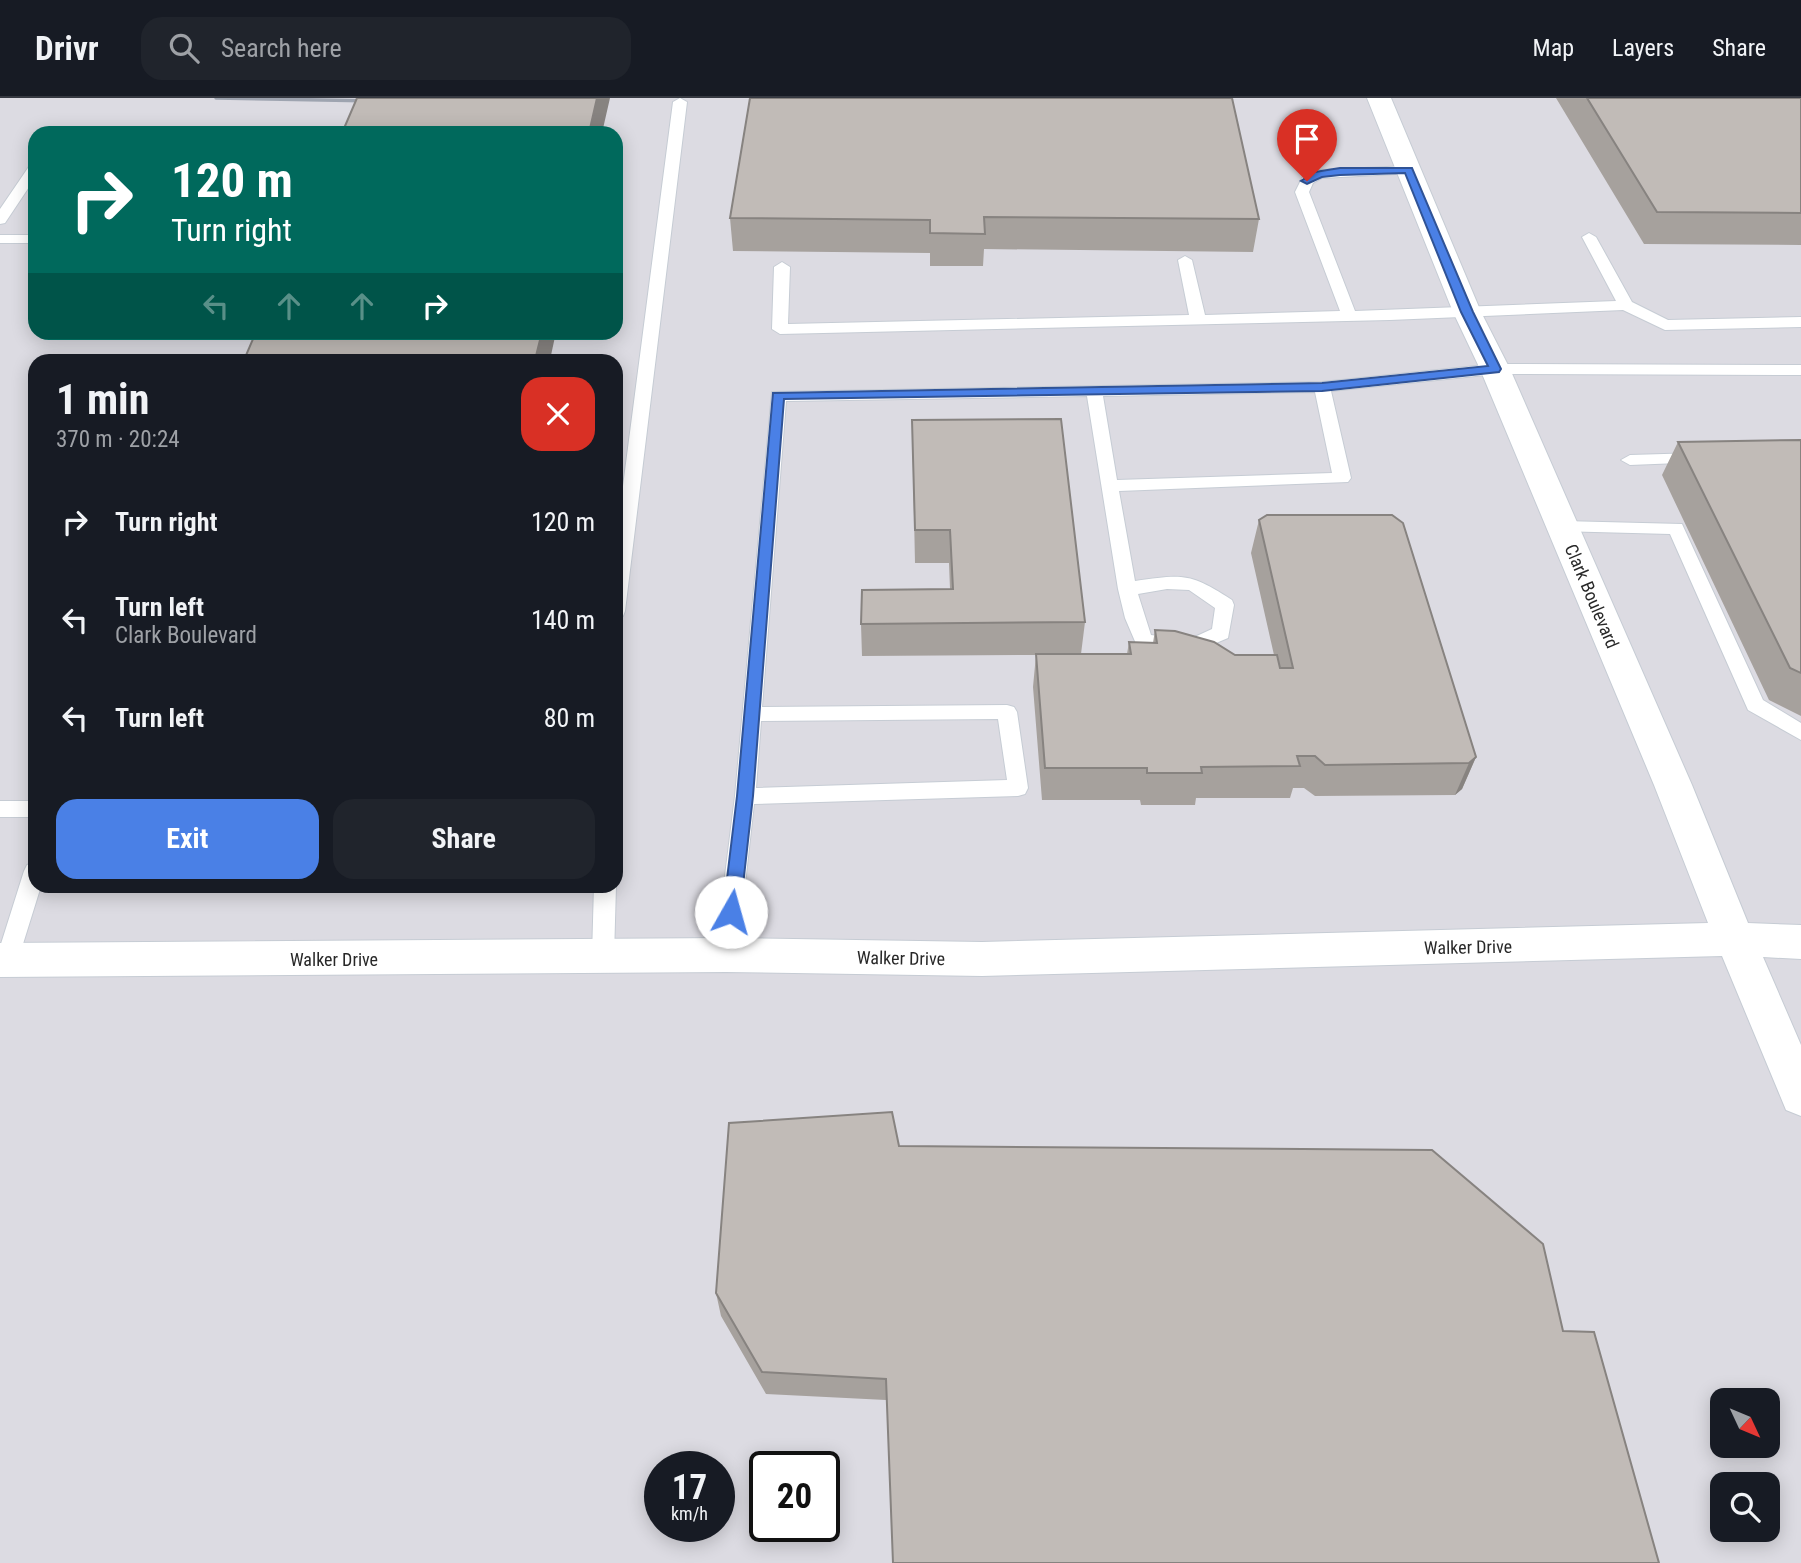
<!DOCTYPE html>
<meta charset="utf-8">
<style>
:root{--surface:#171b24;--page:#20242c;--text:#f1f3f6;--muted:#9ea1a6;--line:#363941;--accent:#4a80e6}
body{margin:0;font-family:"Roboto Condensed",sans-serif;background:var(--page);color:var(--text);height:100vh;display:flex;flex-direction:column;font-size:26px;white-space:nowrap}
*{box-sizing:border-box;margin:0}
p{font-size:23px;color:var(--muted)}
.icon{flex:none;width:38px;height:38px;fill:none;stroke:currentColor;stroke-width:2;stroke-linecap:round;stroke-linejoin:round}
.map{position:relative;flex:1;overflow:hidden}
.details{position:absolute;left:28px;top:256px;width:595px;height:539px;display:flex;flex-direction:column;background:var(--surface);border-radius:21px;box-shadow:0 4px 18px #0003}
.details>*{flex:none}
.banner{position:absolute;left:28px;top:28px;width:595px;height:214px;border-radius:21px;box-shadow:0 4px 18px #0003;background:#00695c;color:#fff;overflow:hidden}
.needle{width:46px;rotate:134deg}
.tools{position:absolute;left:1710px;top:1290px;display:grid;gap:14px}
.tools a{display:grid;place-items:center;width:70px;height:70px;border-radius:14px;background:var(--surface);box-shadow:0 4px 18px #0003;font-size:35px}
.speed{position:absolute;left:644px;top:1353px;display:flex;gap:14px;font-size:35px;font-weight:700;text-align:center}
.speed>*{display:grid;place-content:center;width:91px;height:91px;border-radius:50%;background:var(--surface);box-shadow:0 4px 18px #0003;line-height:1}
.speed small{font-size:18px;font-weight:400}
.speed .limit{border:4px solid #111;border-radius:10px;background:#fff;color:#111}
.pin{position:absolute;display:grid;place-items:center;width:60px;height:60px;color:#fff;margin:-72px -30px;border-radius:50% 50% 50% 0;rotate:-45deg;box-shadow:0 0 7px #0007}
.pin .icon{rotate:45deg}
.me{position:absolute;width:77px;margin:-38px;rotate:7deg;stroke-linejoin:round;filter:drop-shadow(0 0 5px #0008)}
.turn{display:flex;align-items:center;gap:24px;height:147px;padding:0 28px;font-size:32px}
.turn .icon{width:91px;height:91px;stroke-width:2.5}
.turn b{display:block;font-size:49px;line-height:60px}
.lanes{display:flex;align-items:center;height:66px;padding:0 28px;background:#0003;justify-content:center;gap:35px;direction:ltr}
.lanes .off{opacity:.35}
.round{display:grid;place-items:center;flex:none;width:74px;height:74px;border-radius:21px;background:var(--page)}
.head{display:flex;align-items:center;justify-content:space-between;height:119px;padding:0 28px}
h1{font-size:42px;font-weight:700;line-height:52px}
.action{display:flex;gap:14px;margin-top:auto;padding:14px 28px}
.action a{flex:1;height:80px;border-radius:21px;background:var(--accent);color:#fff;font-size:28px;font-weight:700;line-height:80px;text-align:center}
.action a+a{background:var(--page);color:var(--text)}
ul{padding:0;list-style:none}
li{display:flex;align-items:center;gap:21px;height:98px;padding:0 28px}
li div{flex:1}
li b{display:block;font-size:26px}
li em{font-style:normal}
header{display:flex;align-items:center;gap:42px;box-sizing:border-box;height:98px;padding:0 35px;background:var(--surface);border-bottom:2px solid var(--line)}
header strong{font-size:33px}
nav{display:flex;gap:38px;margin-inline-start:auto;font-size:24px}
.search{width:490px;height:63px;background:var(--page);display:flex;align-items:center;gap:18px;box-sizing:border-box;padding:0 24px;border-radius:21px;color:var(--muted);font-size:26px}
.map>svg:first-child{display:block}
</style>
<header>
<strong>Drivr</strong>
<div class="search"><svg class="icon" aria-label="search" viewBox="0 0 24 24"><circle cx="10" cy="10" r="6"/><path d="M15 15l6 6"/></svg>Search here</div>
<nav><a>Map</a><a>Layers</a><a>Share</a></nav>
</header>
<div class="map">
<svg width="1801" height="1465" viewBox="0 0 1801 1465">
<rect width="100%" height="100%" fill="#e9e1db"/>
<!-- industrial -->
<path fill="#dcdbe2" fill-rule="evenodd" d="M0 0H1801V1465H0ZM35 35H616V234H35ZM35 262H616V788H35ZM1722 1302H1768V1348H1722ZM660 1368H719V1428H660ZM765 1368H824V1428H765ZM1722 1386H1768V1432H1722Z"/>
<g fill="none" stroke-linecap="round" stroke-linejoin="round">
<defs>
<path id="service" d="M680 0 687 4 625 513 623 518 616 520V442L673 4Z
M328 29 333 30V35H51L58 31Z
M35 66V80L5 125 0 126V111L30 67Z
M1409 68 1416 72 1414 75 1322 80 1313 85 1309 94 1355 213 1616 203 1582 139 1589 135 1596 139 1632 204 1668 222 1801 219V229L1665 232 1623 212 1390 222 780 236 772 231 774 169 782 164 790 169 788 226 1189 217 1178 162 1185 158 1192 162 1205 217 1340 213 1295 94 1302 80 1319 72Z
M0 137H35V145H0Z
M1495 266 1801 267V277L1495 276 1331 293 1351 380 1348 384 1119 393 1135 483C1184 476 1190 475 1232 502L1234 507 1228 540 1190 556 1137 548 1125 520 1118 491 1087 298 786 303 762 609 1007 607 1014 609 1017 614 1028 690 1025 696 1018 698 754 706 737 857 734 864 726 866 718 864 715 857 735 698 772 294 1322 284ZM1315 294 1332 375 1117 382 1103 298ZM1167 491 1189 492 1215 510 1212 531 1188 542 1151 537 1138 496ZM998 621 1007 682 756 690 761 623Z
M1698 355 1707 360 1704 364 1630 367 1621 362 1630 357Z
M1563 423 1682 426 1763 602 1801 625V642L1748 612 1670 436 1557 433 1554 429 1557 425Z
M0 703H35V719H0Z
M35 764V788H41L18 862 15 869 7 871 0 869V849L24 773 27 767Z
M594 788H616L614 858 611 865 603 867 595 865 592 858Z"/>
<path id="tertiary" d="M1367 0H1391L1481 214 1510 271 1692 687 1748 825 1801 827V861L1763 859 1801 947V1018L1786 1012 1722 858 982 878 726 874 0 879V845L726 840 982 844 1708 825 1654 687 1480 271 1453 214Z"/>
</defs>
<!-- service casing -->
<use href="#service" stroke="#c6ccd4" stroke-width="2"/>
<!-- tertiary casing -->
<use href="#tertiary" stroke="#c6ccd4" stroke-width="2"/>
<!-- service -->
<use href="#service" fill="#fff" fill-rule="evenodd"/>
<!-- tertiary -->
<use href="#tertiary" fill="#fff" fill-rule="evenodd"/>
<!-- rail -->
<path stroke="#9ea4b0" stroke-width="3.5" d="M216 0 376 3"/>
</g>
<!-- wall -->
<path fill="#a6a19d" d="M750 0 1259 121 1253 154 984 151 983 168H930V155L733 153 730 120Z
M1556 0H1801V147L1644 146Z
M912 322 1085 524 1081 556H1127L1129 544 1153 545 1155 532 1235 557H1274L1251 455 1259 422 1476 659 1462 691 1455 697 1315 698 1304 690H1293L1290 700H1196L1195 707H1141L1140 702H1042L1033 589 1036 557 862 558 861 526 950 491 949 465H915Z
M1801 342V618L1769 602 1662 377 1678 344Z
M899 1048 1563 1233 886 1302 766 1296 721 1218 716 1195Z"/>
<!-- shaded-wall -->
<path fill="#878380" d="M597 0H610L602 35H589Z
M542 234H556L550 262H535Z
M1476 659 1462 691 1455 697 1469 665Z"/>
<!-- building -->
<path fill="#c1bbb7" stroke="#878380" stroke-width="2" d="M357 0H597L589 35H342Z
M750 0H1232L1259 121 984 119 985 136 930 135V122L730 120Z
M1587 0H1801V115L1657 114Z
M256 234H542L535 262H244Z
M1061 321 1085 524 861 526 862 492 953 491 950 432H915L912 322Z
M1801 342V575L1790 570 1678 344Z
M1267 417H1392L1403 425 1476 659 1469 665 1325 667 1315 658H1297L1300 668 1201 669 1202 675H1147V670H1045L1036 556H1131L1129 544 1157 545 1155 532 1175 533 1214 544 1235 557H1277L1280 570H1293L1259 422Z
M892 1014 899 1048 1432 1052 1543 1146 1563 1233 1594 1234 1659 1465H893L886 1281 762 1274 716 1195 729 1025Z"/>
<!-- route -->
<path fill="#4a80e6" stroke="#305396" stroke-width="2" d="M1340 70H1412L1473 214 1501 271 1499 274 1322 293 784 301 753 698 740 814 737 819H725L723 814 737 698 773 295 1322 285 1488 268 1461 214 1405 75 1340 77 1322 79 1307 86 1301 83 1315 74Z"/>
<g text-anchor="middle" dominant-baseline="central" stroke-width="5" stroke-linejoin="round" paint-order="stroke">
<!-- street labels -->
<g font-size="18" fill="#282828" stroke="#fff">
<text transform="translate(1592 498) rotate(67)">Clark Boulevard</text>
<text transform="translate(1468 849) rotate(-1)">Walker Drive</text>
<text transform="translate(901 860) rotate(1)">Walker Drive</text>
<text x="334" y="861">Walker Drive</text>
</g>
</g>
</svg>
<div class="tools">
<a><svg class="needle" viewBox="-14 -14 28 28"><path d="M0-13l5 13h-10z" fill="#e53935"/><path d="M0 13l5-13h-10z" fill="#9ea1a6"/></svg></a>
<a><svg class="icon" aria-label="search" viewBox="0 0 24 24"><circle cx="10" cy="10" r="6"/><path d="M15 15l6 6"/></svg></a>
</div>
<div class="speed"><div>17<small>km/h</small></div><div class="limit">20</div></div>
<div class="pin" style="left:1307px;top:83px;background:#d93025"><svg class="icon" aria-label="arrive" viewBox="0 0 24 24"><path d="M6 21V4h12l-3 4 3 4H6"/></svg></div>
<svg class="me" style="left:731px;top:814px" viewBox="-20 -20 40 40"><circle r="19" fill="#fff"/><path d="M0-13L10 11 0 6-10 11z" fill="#4a80e6"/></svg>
<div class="banner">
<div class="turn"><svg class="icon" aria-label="right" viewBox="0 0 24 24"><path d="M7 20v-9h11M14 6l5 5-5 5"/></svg><div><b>120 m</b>Turn right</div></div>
<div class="lanes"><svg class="icon off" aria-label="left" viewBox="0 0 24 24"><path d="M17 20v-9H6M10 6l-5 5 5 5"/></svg><svg class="icon off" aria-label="ahead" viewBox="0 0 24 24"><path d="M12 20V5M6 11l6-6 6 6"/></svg><svg class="icon off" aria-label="ahead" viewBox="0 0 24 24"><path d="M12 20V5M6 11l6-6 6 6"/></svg><svg class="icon" aria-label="right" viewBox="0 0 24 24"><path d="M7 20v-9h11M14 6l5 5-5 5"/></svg></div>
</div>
<section class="details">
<div class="head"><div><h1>1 min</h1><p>370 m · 20:24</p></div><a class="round" style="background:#d93025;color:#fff"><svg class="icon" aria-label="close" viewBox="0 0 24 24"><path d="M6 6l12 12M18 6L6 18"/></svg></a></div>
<ul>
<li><svg class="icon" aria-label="right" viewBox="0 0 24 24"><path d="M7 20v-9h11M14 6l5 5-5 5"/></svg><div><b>Turn right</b></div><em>120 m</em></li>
<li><svg class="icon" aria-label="left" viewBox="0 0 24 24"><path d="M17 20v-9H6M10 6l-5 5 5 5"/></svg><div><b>Turn left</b><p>Clark Boulevard</p></div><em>140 m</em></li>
<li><svg class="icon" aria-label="left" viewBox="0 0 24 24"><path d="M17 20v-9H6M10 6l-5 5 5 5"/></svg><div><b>Turn left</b></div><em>80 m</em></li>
</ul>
<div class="action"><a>Exit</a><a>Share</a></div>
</section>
</div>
